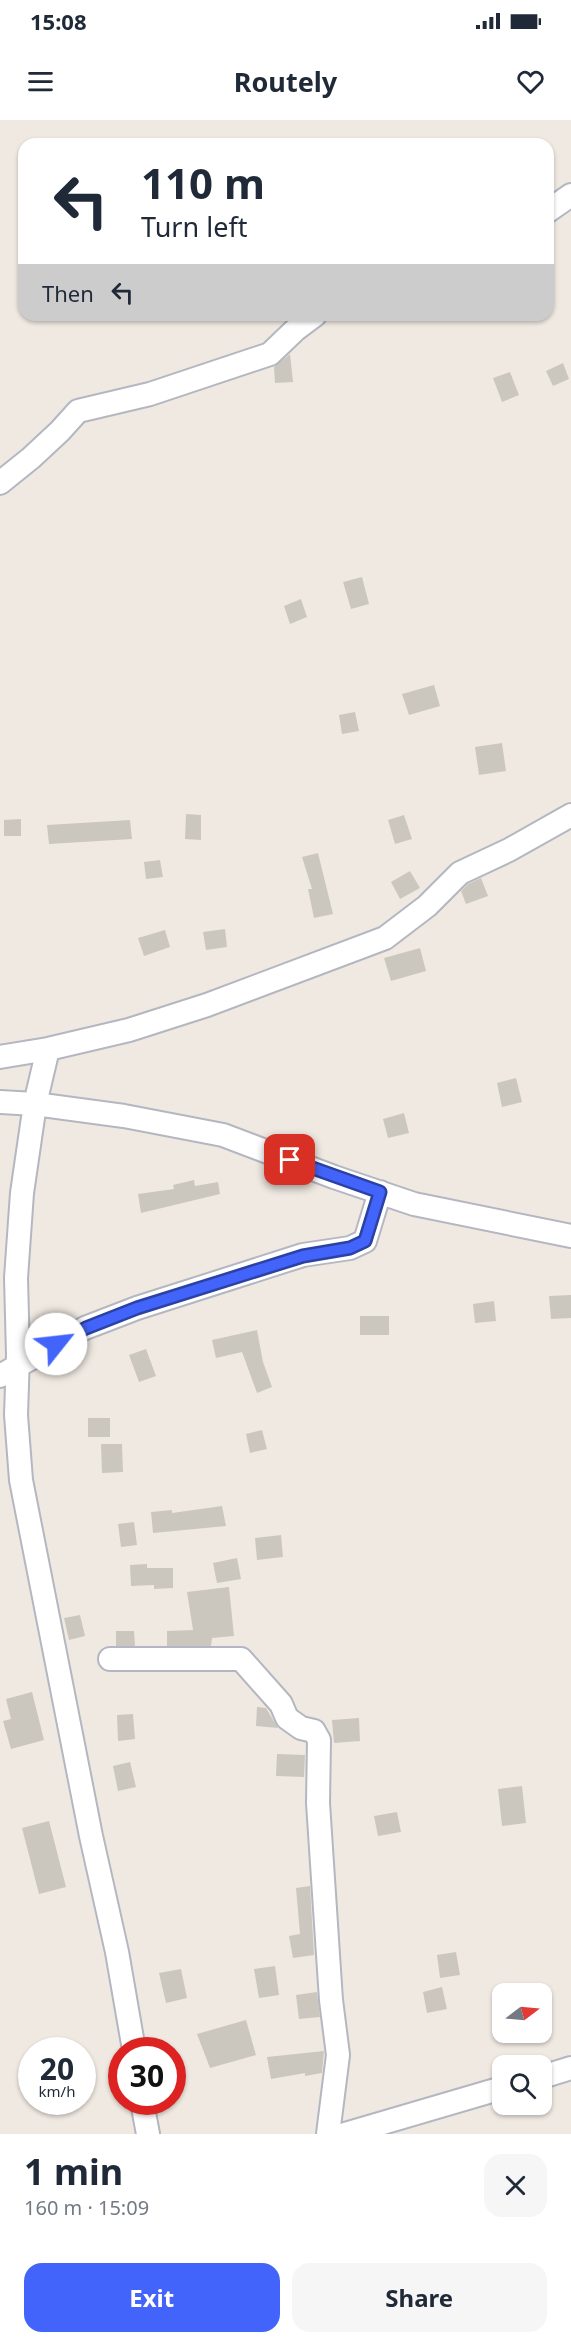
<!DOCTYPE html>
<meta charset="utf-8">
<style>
:root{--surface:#fff;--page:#f6f6f7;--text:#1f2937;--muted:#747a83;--accent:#4264fb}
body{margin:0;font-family:"Noto Sans",sans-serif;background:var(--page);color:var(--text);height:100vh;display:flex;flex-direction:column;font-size:22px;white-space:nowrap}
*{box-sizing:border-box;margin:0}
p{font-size:20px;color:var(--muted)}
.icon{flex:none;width:33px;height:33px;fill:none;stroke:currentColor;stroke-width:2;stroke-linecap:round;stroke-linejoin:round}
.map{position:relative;height:2014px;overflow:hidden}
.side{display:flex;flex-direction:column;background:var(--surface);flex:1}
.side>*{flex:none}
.hud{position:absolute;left:18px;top:18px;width:536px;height:183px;border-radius:18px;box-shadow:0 2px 4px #0004;background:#fff;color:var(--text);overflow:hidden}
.needle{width:39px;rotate:74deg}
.fabs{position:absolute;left:492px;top:1863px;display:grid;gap:12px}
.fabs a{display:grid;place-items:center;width:60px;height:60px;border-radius:12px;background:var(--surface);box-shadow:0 2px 4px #0004;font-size:30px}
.speed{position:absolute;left:18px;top:1917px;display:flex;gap:12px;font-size:30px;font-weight:700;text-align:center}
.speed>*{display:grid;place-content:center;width:78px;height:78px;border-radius:50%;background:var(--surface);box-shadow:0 2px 4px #0004;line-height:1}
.speed small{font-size:15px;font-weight:400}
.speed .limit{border:9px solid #d22;background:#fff;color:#111}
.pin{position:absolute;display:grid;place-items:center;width:51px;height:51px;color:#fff;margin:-26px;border-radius:12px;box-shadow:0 3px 9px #0006}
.me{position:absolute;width:66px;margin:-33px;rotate:61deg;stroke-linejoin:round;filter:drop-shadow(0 0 4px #0008)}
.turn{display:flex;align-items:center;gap:21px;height:126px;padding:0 24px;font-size:27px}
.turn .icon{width:78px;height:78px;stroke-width:2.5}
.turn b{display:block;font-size:42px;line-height:51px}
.then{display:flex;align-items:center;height:57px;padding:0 24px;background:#0003;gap:12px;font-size:22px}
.round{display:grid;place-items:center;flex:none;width:63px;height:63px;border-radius:18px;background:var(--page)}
.headline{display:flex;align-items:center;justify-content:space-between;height:102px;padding:0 24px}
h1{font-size:36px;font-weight:700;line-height:45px}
.cta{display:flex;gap:12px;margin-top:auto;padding:12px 24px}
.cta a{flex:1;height:69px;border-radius:18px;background:var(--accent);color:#fff;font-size:24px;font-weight:700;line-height:69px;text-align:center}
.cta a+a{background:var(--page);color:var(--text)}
.status{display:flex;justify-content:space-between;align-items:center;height:42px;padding:0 30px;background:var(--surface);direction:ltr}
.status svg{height:16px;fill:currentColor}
header{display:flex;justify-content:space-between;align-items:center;height:78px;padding:0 24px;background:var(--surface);font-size:27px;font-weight:700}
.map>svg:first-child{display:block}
</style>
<div class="status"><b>15:08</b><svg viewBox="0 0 49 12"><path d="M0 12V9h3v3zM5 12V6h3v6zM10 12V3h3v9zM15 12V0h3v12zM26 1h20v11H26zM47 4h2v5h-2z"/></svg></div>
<header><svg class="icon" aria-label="menu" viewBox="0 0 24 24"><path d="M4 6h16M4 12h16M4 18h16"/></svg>Routely<svg class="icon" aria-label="heart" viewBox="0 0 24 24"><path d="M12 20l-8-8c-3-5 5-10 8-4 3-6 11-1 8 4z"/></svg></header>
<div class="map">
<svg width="571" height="2014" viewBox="0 0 571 2014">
<rect width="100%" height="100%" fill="#efe9e1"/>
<!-- building -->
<path fill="#cbc7bf" d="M290 234 293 262 275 263 274 247Z
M563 243 569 259 553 266 546 251Z
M510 252 519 275 502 282 493 258Z
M362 457 369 484 351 489 343 462Z
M301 479 307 497 290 504 284 486Z
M434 565 440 586 409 595 402 574Z
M355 592 359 611 342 614 339 595Z
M502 623 506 651 479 655 475 627Z
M186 694 201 695V720L185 719Z
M404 695 412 719 395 724 388 700Z
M21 699V716H4V700Z
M130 700 132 719 49 724 47 705Z
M318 733 333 794 314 798 308 769H312L302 737Z
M160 740 163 757 146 759 144 742Z
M410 751 420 768 400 779 391 762Z
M481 758 488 776 466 784 461 771 468 764Z
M225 809 227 827 206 830 203 812Z
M165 810 170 827 144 836 138 818Z
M420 828 426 851 391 861 384 838Z
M516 958 522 982 502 987 497 963Z
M404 993 409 1013 388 1018 383 999Z
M194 1060 195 1066 218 1062 220 1074 141 1093 138 1074 174 1069 173 1065Z
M571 1175V1198L551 1199 549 1176Z
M494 1181 496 1201 475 1203 473 1184Z
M360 1196H389V1215H360Z
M257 1210 263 1242 272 1267 257 1273 242 1232 216 1238 212 1220Z
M146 1229 156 1256 139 1262 129 1235Z
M88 1298H110V1317H88Z
M262 1310 267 1329 250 1333 246 1314Z
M101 1324H122L123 1352 102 1353Z
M222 1386 226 1406 153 1413 151 1392 172 1390V1393Z
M134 1402 137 1425 121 1427 118 1404Z
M281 1415 283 1437 257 1440 255 1418Z
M237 1438 241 1459 217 1463 213 1443Z
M147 1444V1448H173V1468L154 1469V1465L131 1466 130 1445Z
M229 1467 234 1516 212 1518 211 1526H167V1511L193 1510 187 1472Z
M80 1495 85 1516 69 1520 64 1498Z
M116 1511H134L135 1526H116Z
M32 1572 44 1620 11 1629 3 1601 11 1599 6 1579Z
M257 1587 266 1588 278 1608 256 1606Z
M133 1594 135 1619 118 1621 117 1595Z
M359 1598 360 1621 334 1623 332 1600Z
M277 1634 305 1635 304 1657 276 1656Z
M130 1642 136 1667 118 1671 113 1646Z
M522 1666 526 1703 502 1706 498 1669Z
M397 1692 401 1712 378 1716 374 1696Z
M49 1701 66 1767 39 1774 22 1708Z
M310 1766 314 1835 293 1838 289 1816 300 1814 296 1768Z
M456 1832 460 1855 440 1858 437 1835Z
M275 1846 279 1875 259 1878 254 1849Z
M181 1849 187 1878 166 1883 159 1853Z
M442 1867 447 1889 427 1893 423 1872Z
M317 1872 320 1897 299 1899 296 1875Z
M246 1900 256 1935 210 1948 197 1914Z
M324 1931 322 1953 305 1956V1953L271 1959 267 1937Z"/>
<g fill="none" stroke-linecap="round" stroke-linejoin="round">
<defs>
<path id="minor" d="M548 91 571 75
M0 363 31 338 60 311 78 291 150 274 270 234 295 210 315 195
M48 929 35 984 22 1073 16 1158 18 1235 16 1295 21 1360 91 1716 117 1832 134 1930
M0 937 48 929 129 910 207 885 385 818 427 786 460 753 509 730 571 695
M0 982 35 984 124 996 223 1015 334 1057 414 1084 571 1116
M0 1256 85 1208 137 1188 303 1135 350 1128 365 1121 380 1072
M110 1539H241L281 1584 287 1598 301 1608 314 1611 319 1620 318 1683 331 1880 338 1935 328 2014
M542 1957 571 1948
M142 1982 148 2014
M345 2014 502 1968"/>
</defs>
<!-- minor casing -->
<use href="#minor" stroke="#b4b7c1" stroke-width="26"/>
<!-- minor -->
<use href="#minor" stroke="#fff" stroke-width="22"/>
</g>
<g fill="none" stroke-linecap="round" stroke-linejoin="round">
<defs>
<path id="route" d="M56 1224 86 1208 137 1188 303 1136 350 1128 365 1121 380 1072 290 1040"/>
</defs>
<!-- route casing -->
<use href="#route" stroke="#2b41a3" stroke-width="15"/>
<!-- route -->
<use href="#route" stroke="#4264fb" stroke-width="10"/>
</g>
</svg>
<div class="fabs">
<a><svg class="needle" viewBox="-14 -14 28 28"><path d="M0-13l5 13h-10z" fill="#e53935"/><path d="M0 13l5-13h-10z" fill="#747a83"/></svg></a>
<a><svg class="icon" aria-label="search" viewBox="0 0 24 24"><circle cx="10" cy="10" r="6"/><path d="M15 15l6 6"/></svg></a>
</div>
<div class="speed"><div>20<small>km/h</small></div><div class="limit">30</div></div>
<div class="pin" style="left:290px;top:1040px;background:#d93025"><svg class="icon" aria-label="arrive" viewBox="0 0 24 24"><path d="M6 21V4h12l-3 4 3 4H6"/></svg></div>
<svg class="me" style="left:56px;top:1224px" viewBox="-20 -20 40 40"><circle r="19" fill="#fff"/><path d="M0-13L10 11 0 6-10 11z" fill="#4264fb"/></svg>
<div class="hud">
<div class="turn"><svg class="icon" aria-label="left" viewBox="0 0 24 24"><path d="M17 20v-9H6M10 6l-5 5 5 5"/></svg><div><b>110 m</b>Turn left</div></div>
<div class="then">Then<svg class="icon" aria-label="left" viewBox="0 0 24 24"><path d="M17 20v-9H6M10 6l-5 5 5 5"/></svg></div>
</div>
</div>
<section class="side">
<div class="headline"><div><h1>1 min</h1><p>160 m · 15:09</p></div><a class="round"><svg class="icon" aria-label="close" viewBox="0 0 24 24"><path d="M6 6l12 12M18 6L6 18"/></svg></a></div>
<div class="cta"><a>Exit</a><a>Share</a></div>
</section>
